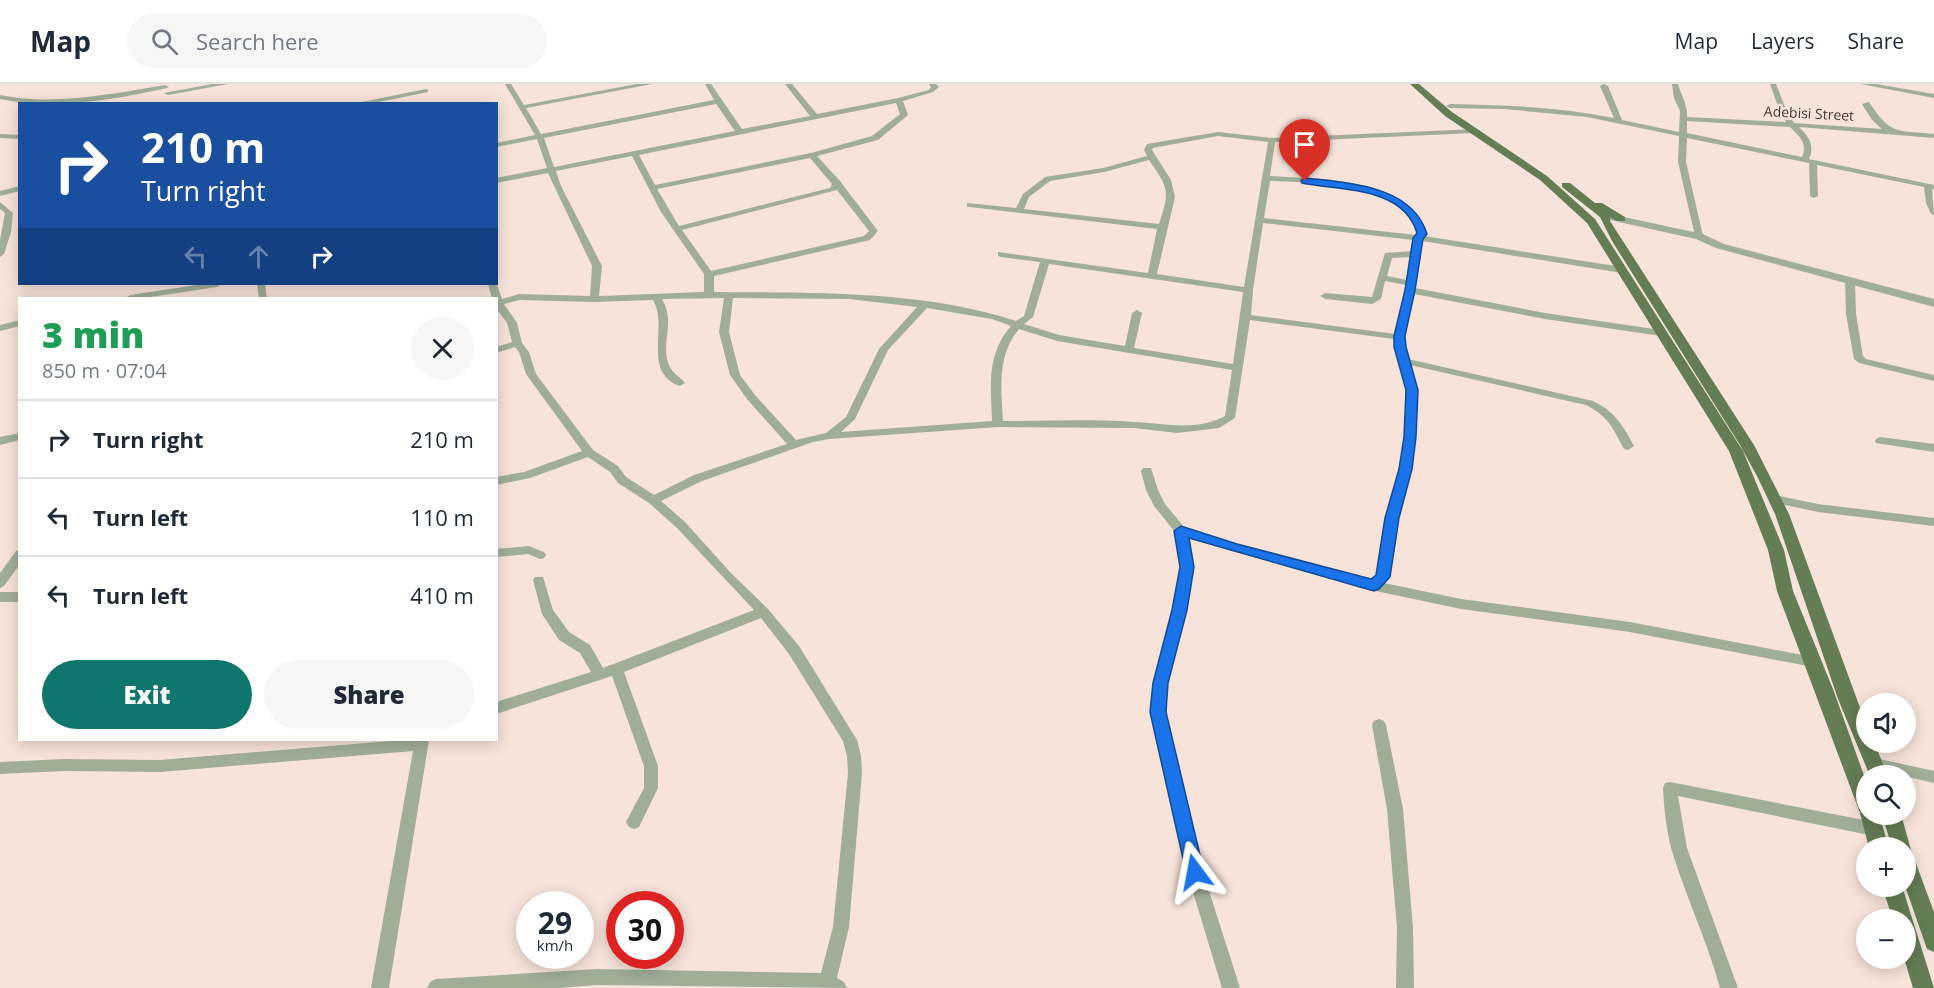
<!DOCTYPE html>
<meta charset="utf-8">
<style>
:root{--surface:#fff;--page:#f6f6f7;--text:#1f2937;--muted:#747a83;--line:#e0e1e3;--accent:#0f766e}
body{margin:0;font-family:"Open Sans",sans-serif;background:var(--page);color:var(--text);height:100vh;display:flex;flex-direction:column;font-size:22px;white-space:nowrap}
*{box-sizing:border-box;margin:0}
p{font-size:20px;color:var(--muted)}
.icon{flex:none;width:33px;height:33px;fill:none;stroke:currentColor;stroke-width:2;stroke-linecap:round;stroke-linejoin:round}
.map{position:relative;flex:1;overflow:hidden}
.drawer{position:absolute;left:18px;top:213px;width:480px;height:444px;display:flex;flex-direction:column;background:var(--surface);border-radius:0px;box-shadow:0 3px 15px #0003}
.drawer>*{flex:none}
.hud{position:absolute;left:18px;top:18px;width:480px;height:183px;border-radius:0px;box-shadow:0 3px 15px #0003;background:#1a4fa0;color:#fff;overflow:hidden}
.buttons{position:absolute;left:1856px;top:609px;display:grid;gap:12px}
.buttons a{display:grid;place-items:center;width:60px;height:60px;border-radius:50%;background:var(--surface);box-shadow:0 3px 15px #0003;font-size:30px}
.speed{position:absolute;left:516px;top:807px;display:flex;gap:12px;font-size:30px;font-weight:700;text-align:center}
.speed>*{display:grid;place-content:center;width:78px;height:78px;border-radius:50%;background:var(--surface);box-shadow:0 3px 15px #0003;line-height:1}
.speed small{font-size:15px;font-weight:400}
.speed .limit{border:9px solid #d22;background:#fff;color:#111}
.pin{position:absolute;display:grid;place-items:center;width:51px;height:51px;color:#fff;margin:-62px -26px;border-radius:50% 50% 50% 0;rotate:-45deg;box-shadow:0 0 6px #0007}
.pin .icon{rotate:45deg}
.me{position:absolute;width:66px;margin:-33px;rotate:347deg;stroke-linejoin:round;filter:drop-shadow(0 0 4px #0008)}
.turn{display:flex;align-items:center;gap:21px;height:126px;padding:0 24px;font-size:27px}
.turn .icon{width:78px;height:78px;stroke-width:2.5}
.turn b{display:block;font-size:42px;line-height:51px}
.lanes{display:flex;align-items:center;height:57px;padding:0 24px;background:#0003;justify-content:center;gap:30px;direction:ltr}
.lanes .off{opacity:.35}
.round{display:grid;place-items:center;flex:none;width:63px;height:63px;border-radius:32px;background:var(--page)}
.head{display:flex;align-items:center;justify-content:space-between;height:102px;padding:0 24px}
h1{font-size:36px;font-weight:800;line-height:45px;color:#1e9e55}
.primary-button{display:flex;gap:12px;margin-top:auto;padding:12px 24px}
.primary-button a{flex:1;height:69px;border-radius:36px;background:var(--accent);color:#fff;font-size:24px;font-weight:800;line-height:69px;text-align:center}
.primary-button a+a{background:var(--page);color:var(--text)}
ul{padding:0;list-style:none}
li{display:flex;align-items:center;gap:18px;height:78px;padding:0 24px;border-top:2px solid var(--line)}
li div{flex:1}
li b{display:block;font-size:22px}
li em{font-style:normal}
header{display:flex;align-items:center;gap:36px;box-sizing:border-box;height:84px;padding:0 30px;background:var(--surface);border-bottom:2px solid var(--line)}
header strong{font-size:28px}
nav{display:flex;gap:33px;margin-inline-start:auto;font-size:21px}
.search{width:420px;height:54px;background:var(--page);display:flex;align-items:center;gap:15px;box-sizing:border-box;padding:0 21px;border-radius:33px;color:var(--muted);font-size:22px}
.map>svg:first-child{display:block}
</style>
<header>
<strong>Map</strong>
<div class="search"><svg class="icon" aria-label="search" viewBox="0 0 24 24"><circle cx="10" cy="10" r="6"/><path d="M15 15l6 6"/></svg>Search here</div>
<nav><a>Map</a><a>Layers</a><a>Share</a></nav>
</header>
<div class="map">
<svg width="1934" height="904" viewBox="0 0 1934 904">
<rect width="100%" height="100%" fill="#f7e3d9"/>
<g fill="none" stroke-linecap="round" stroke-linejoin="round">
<!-- minor -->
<path fill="#a0ae98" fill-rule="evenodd" d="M212 0H228L168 11 164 9Z
M505 0H511L524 21 637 0H652L526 24 541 50 714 16 705 0H711L742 45 810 32 785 0H792L817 30 898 14 929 6 931 3 929 0H936L939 3 933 8 903 17 908 31 878 56 817 72 840 97 878 147 870 156 714 192V208C813 209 921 206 1016 237L1024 232 1040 178 1001 173 998 172V168L1148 189 1157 145 970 123H967V119L1016 124 1023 110 1045 93 1103 84 1147 72 1144 66 1147 60 1218 48 1272 54 1477 45 1478 47 1474 49 1275 58 1270 92C1314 95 1384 93 1415 130 1420 135 1423 143 1426 150L1424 152 1622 183 1627 186 1622 189 1422 157 1415 204 1545 229 1661 246 1666 249 1661 252 1545 235 1414 210 1404 253 1408 275 1593 317C1614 327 1623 341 1634 362L1628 366 1624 365C1612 343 1609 333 1586 321L1410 281 1417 305 1415 353 1411 385 1398 434 1389 493 1384 499 1461 515 1630 538 1813 573 1818 574 1820 578 1818 582 1813 583 1630 548 1461 525 1357 503 1319 490 1235 468 1188 454 1193 483 1186 526 1167 599 1165 628 1203 788 1240 904H1222L1187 788 1151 628 1153 599 1174 526 1181 483 1175 448 1154 422 1146 406 1141 387 1143 384H1151L1158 406 1165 420 1185 444 1236 460 1371 496 1377 491 1386 434 1399 385 1405 353 1407 305 1394 255 1250 236 1235 334 1219 344 1177 349 1134 344 998 343 829 355 813 358 702 397 661 417 685 438 730 488 768 525 799 562 857 656 861 672 862 689 849 843 837 894 844 898 847 904 597 901 559 904H427L430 898 436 895 597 885 821 889 833 843 848 689 847 672 843 657 789 570 761 534 624 588 658 682V704L639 743 634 745 629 743 626 738 644 704V682L612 592 496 630V618L591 588 580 569 559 556 542 530 533 496 535 493H543L553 526 569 548 590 561 603 584 754 526 677 444 649 419 618 399 610 388 588 373 530 394 496 401V393L524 388 582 367 526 290 519 268 515 263 496 269V263L512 258 507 239 496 224V214H492L488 200 496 198 502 215 519 210 590 212 592 182 548 89 496 99V94L547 84 537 55 496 63V59L535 51ZM896 19 900 30 872 52 811 69 655 101 639 71ZM716 20 735 47 554 83 544 54ZM1218 52 1268 58 1244 203 1157 190 1175 113 1171 96 1152 66 1153 64ZM632 72 661 128 704 190V208L599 212 602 182 561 102 556 87ZM810 74 832 100 830 104 679 142 657 105ZM1149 76C1169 105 1170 107 1159 140L1024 125 1029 113 1050 97 1104 88ZM1270 97C1310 99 1382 98 1409 133 1413 138 1415 144 1417 150L1416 151 1264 134ZM837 106 869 147 864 152 711 187 682 146ZM1263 139 1413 156 1412 167 1385 169 1372 213 1325 209 1320 212 1325 215 1372 220 1381 215 1385 197 1406 201 1395 250 1251 231 1253 206ZM1411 173 1407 196 1387 192 1392 174ZM1049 180 1243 208 1233 280 1134 264 1142 229 1137 226 1132 229 1125 262 1059 251 1024 240 1033 233ZM724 214 719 248 730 291 747 315 787 360 694 391 654 411 626 393 618 382 593 366 536 290 529 268 522 259 517 239 504 220 519 216 594 218 653 216C669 243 641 288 680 302L685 299C680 293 672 289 669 281 660 260 676 239 662 215ZM733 214 849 215 917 223 879 265 846 333 826 349 796 356 755 311 740 291 729 248ZM927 224 992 235 1011 242C986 271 991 302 992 337L841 348 855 335 888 266ZM1019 245 1057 257 1232 286 1225 332C1195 348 1166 339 1134 338 1091 335 1047 337 1003 337 1001 304 997 271 1019 245Z
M1604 0 1608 2 1622 36 1679 48 1680 27 1674 14 1672 0H1678C1681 11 1688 22 1687 33L1786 38 1780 28 1770 0H1776L1787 28 1794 39 1882 45 1872 36 1862 20 1869 18C1891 52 1897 46 1934 50V54L1799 43C1809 53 1815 61 1809 75L1934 101V105H1932L1934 131 1931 130 1926 119 1924 103 1817 81 1818 112 1814 114 1810 112 1809 79 1687 54 1686 78 1703 152 1699 155 1695 152 1678 78 1679 52 1587 33 1504 25 1450 24 1446 22 1450 20C1505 21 1560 23 1614 34L1600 2ZM1687 37 1790 43C1799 52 1808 59 1802 73L1687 49Z
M1861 0H1876L1934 10V14Z
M165 1 169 3 167 4C113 16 55 26 0 15V11C56 22 110 10 165 1Z
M426 5 428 6V8L369 20H352Z
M0 50 20 51V55L0 54Z
M20 102V107L0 112V107Z
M0 118 13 129 11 148 4 170 0 173V156L5 129 0 125Z
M1850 194 1855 197 1856 230 1863 272 1866 275 1934 291V297L1859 279 1854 275 1846 230 1845 197Z
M203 200H222L217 203 144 214H125L130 211Z
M257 200H265L267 214H259Z
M20 236V242L0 247V241Z
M20 349V356L0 361V353Z
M1880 353 1934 360V368L1876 359 1875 357 1876 355Z
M1775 411 1818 420 1934 434V442L1818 428 1771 418 1769 415Z
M529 462 544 468 546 471 544 474 540 475 528 470 496 473V465Z
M20 466V480L4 502 0 504V489L16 467Z
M0 508H20V518H0Z
M1379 635 1384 637 1386 641 1403 725 1413 844 1414 904H1396L1397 844 1387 725 1372 641 1374 637Z
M403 656H429L389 904H371L413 667 160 688 64 687 0 690V678L64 675 160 676Z
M1875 674 1934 687V699L1870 684 1868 680 1870 676Z
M1670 698 1874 738 1879 740 1882 745 1879 750 1874 752 1678 712 1687 764 1738 904H1720C1707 856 1685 811 1671 764 1666 744 1664 724 1663 704L1665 699Z"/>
<!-- tertiary -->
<path fill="#a0ae98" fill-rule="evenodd" d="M1605 129 1703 150 1724 160 1934 215V223L1716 164 1696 155 1601 134V130Z"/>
<!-- primary -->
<path fill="#647d55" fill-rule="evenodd" d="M1410 0H1419L1452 28 1547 92 1595 135 1743 367 1784 466 1793 507 1833 605 1866 697V730H1879L1889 764H1869L1860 729 1777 507 1768 466 1729 367 1587 139 1540 96 1445 32Z
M1562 99H1570L1595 119H1602L1625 133V137H1617L1610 133V137L1754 361 1789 430 1866 640V658H1874L1888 692H1870L1838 615 1775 430 1758 394 1740 361 1612 157 1600 133 1562 103Z
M1882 730H1901L1911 766 1934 828V868L1927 865 1905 802V764H1892Z
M1882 802H1902L1934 904H1913L1904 874 1905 836H1893Z"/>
</g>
<!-- route -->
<path fill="#1a73e8" stroke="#114b97" stroke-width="1.5" d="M1305 94C1348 99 1412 101 1427 150L1423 155 1415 206 1405 252 1406 263 1418 306 1416 353 1412 385 1399 434 1390 493 1379 505 1374 507 1189 454 1194 483 1187 526 1168 599 1166 628 1204 788 1202 794 1195 797 1189 794 1186 788 1150 628 1153 599 1172 526 1180 483 1174 447 1181 442 1237 460 1371 495 1376 491 1385 434 1399 385 1404 353 1406 306 1394 263V252L1405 206 1413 154 1417 149C1403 102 1341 107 1302 99L1301 97Z"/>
<g text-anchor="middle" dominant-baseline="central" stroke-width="5" stroke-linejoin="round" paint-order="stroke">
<!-- far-street labels -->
<g font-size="14" fill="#423a36" stroke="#f7e3d9">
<text transform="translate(1809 29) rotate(3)">Adebisi Street</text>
</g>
</g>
</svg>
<div class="buttons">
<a><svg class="icon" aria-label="sound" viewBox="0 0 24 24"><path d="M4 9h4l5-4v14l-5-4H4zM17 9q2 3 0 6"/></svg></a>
<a><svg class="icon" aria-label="search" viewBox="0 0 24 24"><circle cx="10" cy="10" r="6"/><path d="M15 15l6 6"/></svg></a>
<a>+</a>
<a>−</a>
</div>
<div class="speed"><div>29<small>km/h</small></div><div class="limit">30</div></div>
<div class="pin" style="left:1305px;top:97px;background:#d93025"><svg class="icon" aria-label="arrive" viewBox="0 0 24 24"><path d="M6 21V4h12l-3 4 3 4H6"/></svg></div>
<svg class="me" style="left:1195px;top:788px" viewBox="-20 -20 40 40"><path d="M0-17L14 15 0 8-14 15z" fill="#1a73e8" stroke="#fff" stroke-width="4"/></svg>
<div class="hud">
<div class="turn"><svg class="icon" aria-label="right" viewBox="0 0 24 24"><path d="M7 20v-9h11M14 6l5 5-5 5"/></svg><div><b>210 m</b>Turn right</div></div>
<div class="lanes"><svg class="icon off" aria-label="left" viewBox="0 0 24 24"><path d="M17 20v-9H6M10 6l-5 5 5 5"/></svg><svg class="icon off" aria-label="ahead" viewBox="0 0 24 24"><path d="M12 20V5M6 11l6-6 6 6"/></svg><svg class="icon" aria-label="right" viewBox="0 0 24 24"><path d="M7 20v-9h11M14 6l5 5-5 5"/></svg></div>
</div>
<section class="drawer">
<div class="head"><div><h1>3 min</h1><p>850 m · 07:04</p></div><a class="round"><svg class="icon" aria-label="close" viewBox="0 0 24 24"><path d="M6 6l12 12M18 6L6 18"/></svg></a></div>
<ul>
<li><svg class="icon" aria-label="right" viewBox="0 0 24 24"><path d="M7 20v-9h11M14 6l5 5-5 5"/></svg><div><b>Turn right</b></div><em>210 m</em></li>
<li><svg class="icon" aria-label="left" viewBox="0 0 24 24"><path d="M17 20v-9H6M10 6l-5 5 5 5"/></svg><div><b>Turn left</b></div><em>110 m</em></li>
<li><svg class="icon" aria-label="left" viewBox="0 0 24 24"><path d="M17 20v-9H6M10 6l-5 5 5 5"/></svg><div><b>Turn left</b></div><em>410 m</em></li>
</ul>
<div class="primary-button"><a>Exit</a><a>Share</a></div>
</section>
</div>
